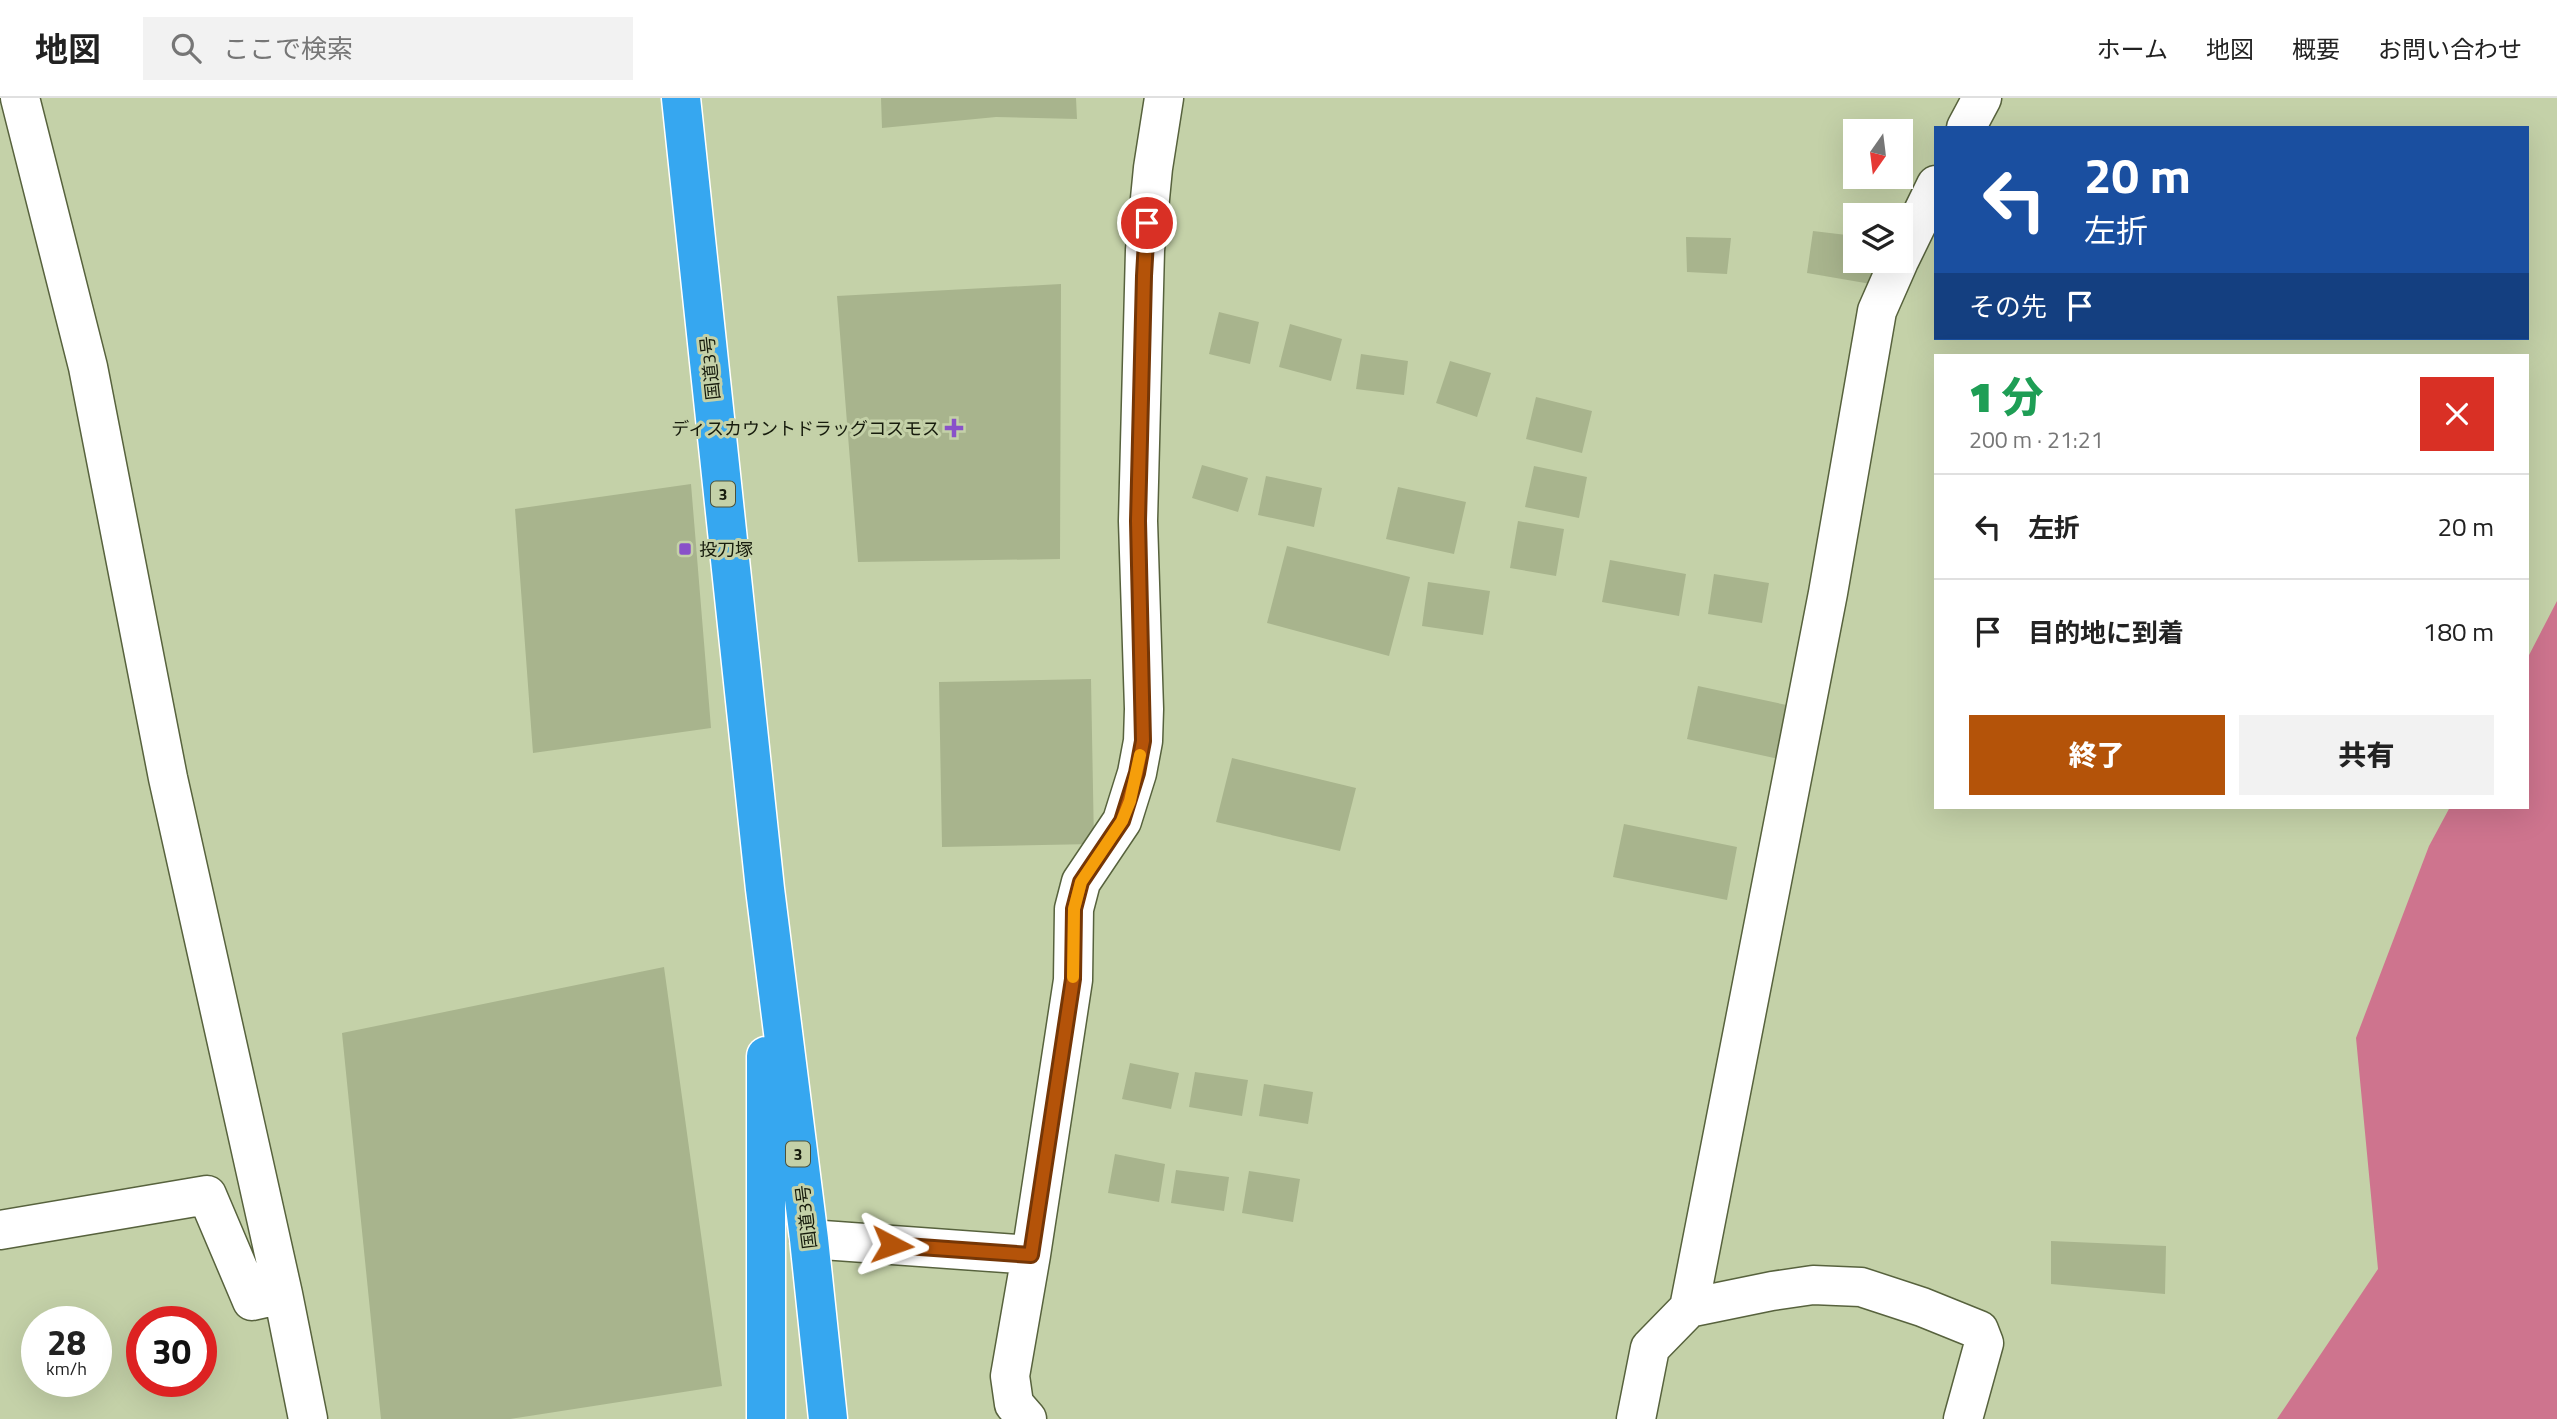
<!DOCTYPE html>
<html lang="ja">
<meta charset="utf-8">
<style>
:root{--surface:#fff;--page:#f2f2f2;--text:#222;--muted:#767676;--line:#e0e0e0;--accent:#b45309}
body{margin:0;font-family:"Titillium Web","Noto Sans JP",sans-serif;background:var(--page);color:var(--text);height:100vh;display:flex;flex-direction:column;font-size:26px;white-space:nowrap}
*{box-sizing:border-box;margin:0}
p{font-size:23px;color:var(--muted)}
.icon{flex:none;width:38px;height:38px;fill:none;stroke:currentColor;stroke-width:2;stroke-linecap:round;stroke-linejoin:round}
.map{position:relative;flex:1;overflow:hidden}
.panel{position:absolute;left:1934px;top:256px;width:595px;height:455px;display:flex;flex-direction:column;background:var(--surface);border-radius:0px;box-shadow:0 7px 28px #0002}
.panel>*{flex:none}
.guide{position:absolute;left:1934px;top:28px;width:595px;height:214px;border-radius:0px;box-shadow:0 7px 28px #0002;background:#1a4fa0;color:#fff;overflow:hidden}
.needle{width:46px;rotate:194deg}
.fabs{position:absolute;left:1843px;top:21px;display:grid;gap:14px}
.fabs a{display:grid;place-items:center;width:70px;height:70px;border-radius:0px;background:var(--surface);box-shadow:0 7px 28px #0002;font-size:35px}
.speed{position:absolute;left:21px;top:1208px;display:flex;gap:14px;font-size:35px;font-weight:700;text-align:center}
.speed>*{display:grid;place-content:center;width:91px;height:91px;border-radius:50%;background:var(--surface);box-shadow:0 7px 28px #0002;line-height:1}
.speed small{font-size:18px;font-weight:400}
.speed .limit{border:10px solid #d22;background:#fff;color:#111}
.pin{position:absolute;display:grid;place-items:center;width:60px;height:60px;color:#fff;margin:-30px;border:4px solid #fff;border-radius:50%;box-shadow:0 2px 7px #0007}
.me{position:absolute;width:77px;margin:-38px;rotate:94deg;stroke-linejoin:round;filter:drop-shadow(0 0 5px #0008)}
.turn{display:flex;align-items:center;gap:24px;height:147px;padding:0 35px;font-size:32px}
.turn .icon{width:91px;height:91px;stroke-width:2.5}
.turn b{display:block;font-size:49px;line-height:60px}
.then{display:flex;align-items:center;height:66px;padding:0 35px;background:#0003;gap:14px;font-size:26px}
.round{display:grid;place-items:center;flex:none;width:74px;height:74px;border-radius:0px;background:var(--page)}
.head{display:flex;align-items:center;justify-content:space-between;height:119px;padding:0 35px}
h1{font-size:42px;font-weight:800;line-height:52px;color:#1e9e55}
.primary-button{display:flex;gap:14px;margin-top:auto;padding:14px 35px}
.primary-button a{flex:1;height:80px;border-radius:0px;background:var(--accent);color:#fff;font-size:28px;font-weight:800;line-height:80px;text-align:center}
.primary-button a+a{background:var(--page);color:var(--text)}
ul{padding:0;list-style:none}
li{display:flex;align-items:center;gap:21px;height:105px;padding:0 35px;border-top:2px solid var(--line)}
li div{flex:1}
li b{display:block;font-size:26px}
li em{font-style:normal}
header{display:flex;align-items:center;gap:42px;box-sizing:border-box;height:98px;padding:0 35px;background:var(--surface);border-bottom:2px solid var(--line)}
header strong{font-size:33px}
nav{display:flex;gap:38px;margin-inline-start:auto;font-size:24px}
.search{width:490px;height:63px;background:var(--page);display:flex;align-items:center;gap:18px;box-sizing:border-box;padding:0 24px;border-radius:0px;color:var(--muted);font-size:26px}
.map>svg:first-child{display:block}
</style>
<header>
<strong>地図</strong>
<div class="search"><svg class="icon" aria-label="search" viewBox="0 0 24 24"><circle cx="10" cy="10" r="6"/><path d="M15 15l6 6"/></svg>ここで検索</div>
<nav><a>ホーム</a><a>地図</a><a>概要</a><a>お問い合わせ</a></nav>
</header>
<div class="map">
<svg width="2557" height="1321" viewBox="0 0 2557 1321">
<rect width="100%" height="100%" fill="#c4d1a8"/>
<!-- forest -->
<path fill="#ce748e" d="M2557 503V1321H2277L2378 1171 2356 940 2429 748 2450 709H2527V561Z"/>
<!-- building -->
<path fill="#a8b48d" d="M881 0H1076L1077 21 996 19 882 30Z
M1813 133 1855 138V163H1878L1871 186 1807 175Z
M1686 139 1731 140 1727 176 1687 174Z
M1061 186 1060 461 858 464 837 198Z
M1219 214 1259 224 1250 266 1209 256Z
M1290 226 1342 241 1331 283 1279 269Z
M1361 256 1408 263 1404 297 1356 291Z
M1450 263 1491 275 1477 319 1436 305Z
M1536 299 1592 313 1582 355 1526 341Z
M1202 367 1248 380 1238 414 1192 400Z
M1534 368 1587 379 1579 420 1525 409Z
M1266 378 1322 390 1314 429 1258 417Z
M691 386 711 630 533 655 515 411Z
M1398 389 1466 404 1454 456 1386 441Z
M1518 423 1564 431 1556 478 1510 470Z
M1287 448 1410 479 1389 558 1267 525Z
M1610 462 1686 476 1679 518 1602 504Z
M1714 476 1769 485 1762 525 1708 516Z
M1428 484 1490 493 1483 537 1422 528Z
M1091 581 1094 746 942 749 939 584Z
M1698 588 1796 609 1784 662 1687 641Z
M1232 660 1356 690 1340 753 1216 724Z
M1624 726 1737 749 1727 802 1613 779Z
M664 869 722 1288 510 1321H381L342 935Z
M1130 965 1179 975 1171 1011 1122 1001Z
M1195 974 1248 982 1242 1018 1189 1009Z
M1264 986 1313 994 1308 1026 1259 1018Z
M1115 1056 1165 1066 1159 1104 1108 1095Z
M1176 1072 1229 1079 1224 1113 1171 1105Z
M1249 1073 1300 1081 1293 1124 1242 1115Z
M2051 1143 2166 1148 2165 1196 2051 1186Z"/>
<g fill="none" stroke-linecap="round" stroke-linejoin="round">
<defs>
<path id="minor" d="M20 0 88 269 168 680 283 1196 308 1321
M1966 30 1982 0
M1900 161 1936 87
M0 1132 207 1097 252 1203 283 1196
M809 1141 1031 1157 1010 1278 1014 1306 1027 1321
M1031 1157 1073 882 1074 811 1081 784 1122 723 1137 675 1143 643 1144 611 1138 423 1145 152 1153 70 1164 0
M1689 1210 1772 1193 1813 1187 1861 1189 1922 1209 1979 1232 1984 1245 1963 1321
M1636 1321 1650 1250 1689 1210 1828 495 1877 213 1899 163"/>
<path id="highway" d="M681 0 765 791 809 1141 828 1321
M766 958V1321"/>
</defs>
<!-- minor casing -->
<use href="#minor" stroke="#57623d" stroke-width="41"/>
<!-- highway casing -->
<use href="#highway" stroke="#fff" stroke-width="41"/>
<!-- minor -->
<use href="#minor" stroke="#fff" stroke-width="38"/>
<!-- highway -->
<use href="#highway" stroke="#36a7f0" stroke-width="38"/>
</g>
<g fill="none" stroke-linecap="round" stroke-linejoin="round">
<defs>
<path id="route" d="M892 1147 1031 1157 1073 881 1074 811 1081 784 1122 723 1137 675 1143 643 1138 423 1144 178 1147 125"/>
</defs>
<!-- route casing -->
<use href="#route" stroke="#753606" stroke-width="18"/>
<!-- route -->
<use href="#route" stroke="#b45309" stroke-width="12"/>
<!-- slow -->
<path stroke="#f59e0b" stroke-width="12" d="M1073 879 1074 811 1081 784 1122 723 1130 703 1140 657"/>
</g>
<!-- markers -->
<g fill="#8951c9" stroke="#c4d1a8" stroke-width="2.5">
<path d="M950.5 319.5h7v7h7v7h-7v7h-7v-7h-7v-7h7z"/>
<rect x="678" y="444" width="14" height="14" rx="3.5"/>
</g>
<g text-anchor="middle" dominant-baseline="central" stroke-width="6" stroke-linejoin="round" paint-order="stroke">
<!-- shield labels -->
<g fill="#c4d1a8" stroke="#4b523c" stroke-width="2">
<rect x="711" y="383.5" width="24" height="25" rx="5"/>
<rect x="786" y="1043.5" width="24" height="25" rx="5"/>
</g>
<g font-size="16" font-weight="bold" fill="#171c0d">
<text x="723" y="396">3</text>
<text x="798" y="1056">3</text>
</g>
<!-- street labels -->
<g font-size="18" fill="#171c0d" stroke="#c4d1a8">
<text transform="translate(710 270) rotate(-96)">国道3号</text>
<text transform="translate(806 1119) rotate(-97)">国道3号</text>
</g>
<!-- poi labels -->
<g font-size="18" fill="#171c0d" stroke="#c4d1a8" text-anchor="end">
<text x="940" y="330">ディスカウントドラッグコスモス</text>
<text x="699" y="451" text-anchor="start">投刀塚</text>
</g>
</g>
</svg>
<div class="fabs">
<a><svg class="needle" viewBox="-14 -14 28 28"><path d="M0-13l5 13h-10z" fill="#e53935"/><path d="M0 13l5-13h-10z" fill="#767676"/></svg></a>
<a><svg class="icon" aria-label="layers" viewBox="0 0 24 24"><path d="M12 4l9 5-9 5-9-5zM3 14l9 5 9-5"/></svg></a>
</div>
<div class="speed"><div>28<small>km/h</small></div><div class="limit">30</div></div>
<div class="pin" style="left:1147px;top:125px;background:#d93025"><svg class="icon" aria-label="arrive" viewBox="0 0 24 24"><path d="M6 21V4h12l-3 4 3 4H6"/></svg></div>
<svg class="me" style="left:892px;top:1147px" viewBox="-20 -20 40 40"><path d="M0-17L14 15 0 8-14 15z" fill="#b45309" stroke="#fff" stroke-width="4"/></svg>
<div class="guide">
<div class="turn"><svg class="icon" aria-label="left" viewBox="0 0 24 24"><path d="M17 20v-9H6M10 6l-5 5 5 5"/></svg><div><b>20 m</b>左折</div></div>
<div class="then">その先<svg class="icon" aria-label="arrive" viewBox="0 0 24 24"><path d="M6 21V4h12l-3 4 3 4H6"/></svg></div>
</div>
<section class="panel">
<div class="head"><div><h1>1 分</h1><p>200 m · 21:21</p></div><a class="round" style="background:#d93025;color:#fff"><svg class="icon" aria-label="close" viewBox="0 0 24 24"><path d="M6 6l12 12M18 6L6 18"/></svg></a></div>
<ul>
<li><svg class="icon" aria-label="left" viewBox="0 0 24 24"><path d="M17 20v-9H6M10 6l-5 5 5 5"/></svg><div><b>左折</b></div><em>20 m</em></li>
<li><svg class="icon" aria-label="arrive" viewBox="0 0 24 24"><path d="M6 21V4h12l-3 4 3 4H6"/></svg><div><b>目的地に到着</b></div><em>180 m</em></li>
</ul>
<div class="primary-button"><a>終了</a><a>共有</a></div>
</section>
</div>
